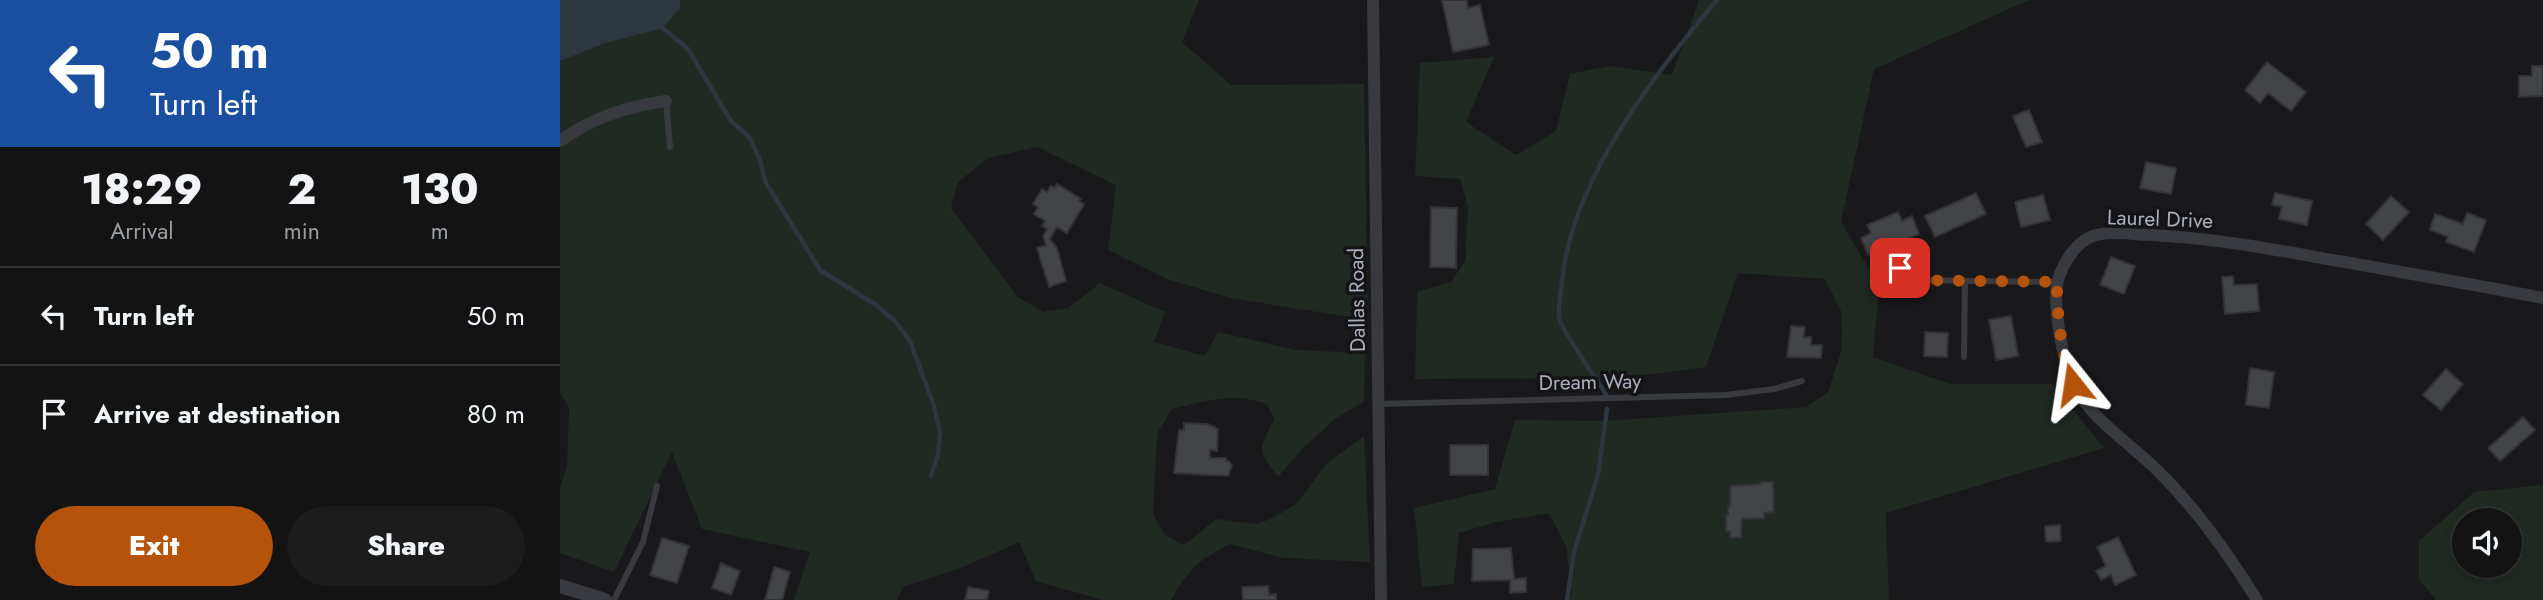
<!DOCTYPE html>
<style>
:root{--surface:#131314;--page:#1c1c1d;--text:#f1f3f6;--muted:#9d9ea0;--line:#323234;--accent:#b45309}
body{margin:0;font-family:Jost,sans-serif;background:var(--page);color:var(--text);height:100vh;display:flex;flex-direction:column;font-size:26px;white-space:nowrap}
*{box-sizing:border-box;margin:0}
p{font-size:23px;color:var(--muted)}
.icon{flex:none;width:38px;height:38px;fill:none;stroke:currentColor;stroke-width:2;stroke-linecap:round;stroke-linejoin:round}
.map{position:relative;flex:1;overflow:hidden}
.panel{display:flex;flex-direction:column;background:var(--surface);width:560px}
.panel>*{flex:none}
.guide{background:#1a4fa0;color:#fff;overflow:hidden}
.fabs{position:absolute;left:1892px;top:508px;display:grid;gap:14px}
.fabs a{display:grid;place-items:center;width:70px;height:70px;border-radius:50%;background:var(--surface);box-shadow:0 4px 10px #0003,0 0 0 2px var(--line);font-size:35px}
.pin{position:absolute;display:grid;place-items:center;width:60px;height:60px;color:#fff;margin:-30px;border-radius:14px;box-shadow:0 4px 10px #0006}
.me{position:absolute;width:77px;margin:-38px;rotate:345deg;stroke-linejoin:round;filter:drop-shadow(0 0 5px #0008)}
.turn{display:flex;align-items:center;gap:24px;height:147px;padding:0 35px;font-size:32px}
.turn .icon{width:91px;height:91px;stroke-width:2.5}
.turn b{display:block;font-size:49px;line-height:60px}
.eta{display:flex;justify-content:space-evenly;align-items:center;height:119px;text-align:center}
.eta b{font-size:42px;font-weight:800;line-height:49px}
.primary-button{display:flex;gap:14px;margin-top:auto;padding:14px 35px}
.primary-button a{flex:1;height:80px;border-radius:42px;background:var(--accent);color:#fff;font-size:28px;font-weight:800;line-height:80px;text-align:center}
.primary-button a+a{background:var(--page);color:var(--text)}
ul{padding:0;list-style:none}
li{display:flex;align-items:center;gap:21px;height:98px;padding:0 35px;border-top:2px solid var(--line)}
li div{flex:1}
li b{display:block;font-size:26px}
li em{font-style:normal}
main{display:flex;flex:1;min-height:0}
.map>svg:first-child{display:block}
</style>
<main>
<section class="panel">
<div class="guide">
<div class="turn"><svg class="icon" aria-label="left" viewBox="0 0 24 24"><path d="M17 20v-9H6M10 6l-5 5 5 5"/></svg><div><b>50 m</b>Turn left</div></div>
</div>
<div class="eta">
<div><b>18:29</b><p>Arrival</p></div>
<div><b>2</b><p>min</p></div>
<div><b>130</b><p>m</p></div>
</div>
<ul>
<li><svg class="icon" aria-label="left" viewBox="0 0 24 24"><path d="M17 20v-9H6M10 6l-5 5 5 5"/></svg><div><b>Turn left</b></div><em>50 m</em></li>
<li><svg class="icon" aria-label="arrive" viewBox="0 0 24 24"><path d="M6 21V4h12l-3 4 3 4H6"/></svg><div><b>Arrive at destination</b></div><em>80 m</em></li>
</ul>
<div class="primary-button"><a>Exit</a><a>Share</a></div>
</section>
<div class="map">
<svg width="1983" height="600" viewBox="0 0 1983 600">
<rect width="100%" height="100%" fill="#19191b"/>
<!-- green -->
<path fill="#202922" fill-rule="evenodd" d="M0 0H639L622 42 671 85 804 84 808 320 670 298 607 279 548 250 556 185 477 147 428 158 398 182 391 208 458 297 483 312 508 308 540 283 605 312 594 342 645 356 658 332 736 350 805 353 804 402 775 419 743 448 718 477C696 449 699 450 714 419L707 404C675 392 644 401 612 409L597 434 593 515 606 536 624 545 656 519 697 524 715 517 737 503 767 463 804 436 810 562 723 558 670 544C636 562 631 567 611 600H543L476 581 459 542 401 568 343 587 337 600H234L250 552 142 529 112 452 54 572 0 553V487L7 466 9 408 0 393Z
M1139 0H1469L1314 69 1281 222 1319 285 1313 357 1390 384H1492L1544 448 1326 513 1329 600H1008L1012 593 1006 547 989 513 936 522 899 533 894 584 862 587 854 508 935 489 955 420 1043 421 1246 407 1268 392 1282 349 1281 311 1265 279 1178 273 1146 367 1064 378 855 379 857 292 891 282 905 261 908 207 900 179 855 176 860 63 934 57 906 122 956 155 996 131 1010 74 1049 66 1112 75Z
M1983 485V600H1876L1859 579V541L1914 492ZM1904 520H1950V565H1904Z"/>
<!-- water -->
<path fill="#2e373f" d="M0 0H120V8L103 28 45 43 0 61Z"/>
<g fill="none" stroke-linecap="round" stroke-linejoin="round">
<!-- stream -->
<path stroke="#2e373f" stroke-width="4.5" d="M103 28 128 49 171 121 190 138 200 160 205 181 260 270 316 305 335 321 350 341 374 406 380 432 378 455 371 476
M1046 394C1037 380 1001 330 999 317 998 309 1000 299 1001 290 1009 184 1090 79 1157 0
M1007 600 1014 552 1038 475 1047 409"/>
</g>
<!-- building -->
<path fill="#434448" stroke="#333237" stroke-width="2" d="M882 0H907L908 8 920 5 929 45 893 52Z
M1707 62 1746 92 1731 111 1708 93 1700 103 1685 90Z
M1972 66H1983V96L1959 97V76H1972Z
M1469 110 1482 142 1466 147 1453 116Z
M1586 162 1616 168 1611 194 1580 188Z
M497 184 521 199 519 201 524 204 507 233 497 227 490 239 497 248 506 281 489 287 477 248 486 245 483 236 487 229 482 226 485 221 474 214 478 207 473 204 482 189 487 192 491 186 495 188Z
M1416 193 1426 214 1375 237 1365 216Z
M1715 193 1752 201 1747 225 1719 219 1722 207 1712 205Z
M1483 195 1490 220 1461 227 1455 202Z
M1831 196 1849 212 1823 240 1806 224Z
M871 207 897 208 896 268 870 267Z
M1338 212 1342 221 1352 216 1359 234 1308 255 1301 238 1311 233 1307 225Z
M1907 213 1926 220 1914 252 1886 242 1888 237 1870 230 1875 214 1903 224Z
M1551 257 1575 266 1564 294 1540 285Z
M1673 276 1674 285 1697 284 1699 311 1665 314 1662 277Z
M1451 316 1458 356 1436 360 1429 320Z
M1231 326 1245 327 1244 337H1251V345H1262L1261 358 1227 357Z
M1365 332 1388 333 1387 357 1364 356Z
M1690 368 1714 372 1709 408 1686 405Z
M1886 369 1903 384 1881 410 1863 395Z
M1963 417 1975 430 1940 461 1928 448Z
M624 423 648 424 658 429 657 451 650 450V458H666V461H669L672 466 668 476 614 473 619 430H624Z
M890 445H928V475H890Z
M1200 482H1213L1214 512 1204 513V518L1182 519 1181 537 1170 538V531H1166V515H1168V507H1170V486L1200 484Z
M1500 525 1501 541 1486 542 1485 526Z
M1558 537 1576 575 1555 585 1551 575 1541 580 1536 571 1546 566 1537 547Z
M102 538 129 546 117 583 90 575Z
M951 548 954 579 966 578V592L950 593V580L912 581 913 549Z
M161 563 180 571 171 595 152 588Z
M214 567 230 572 222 600H205Z
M708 586 709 595 716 594V600H683L682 587Z
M408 587 429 591 427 600H405Z"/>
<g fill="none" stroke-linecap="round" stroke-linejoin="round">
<!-- service -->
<path stroke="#393a40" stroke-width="6" d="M106 101 110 147
M1340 268 1349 280 1497 282
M1404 357 1405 281
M818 404 1166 395 1214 389 1242 381
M54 600 83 542 97 486"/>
<!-- minor -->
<path stroke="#393a40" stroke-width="12" d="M813 0 821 600
M0 141C32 118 67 106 106 101
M1697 600C1669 555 1639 512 1601 474 1575 447 1529 418 1513 384 1503 362 1492 303 1498 280 1503 263 1516 242 1533 236 1551 230 1574 235 1591 235 1657 238 1721 251 1785 262 1851 274 1917 285 1983 298"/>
<!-- tertiary -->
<path stroke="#393a40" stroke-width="14" d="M0 586 45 600"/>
</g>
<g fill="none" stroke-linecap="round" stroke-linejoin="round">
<!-- route -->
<path stroke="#b45309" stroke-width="12" stroke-dasharray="0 21.6" d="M1340 268 1349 280 1497 282C1497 316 1501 353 1513 384"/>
</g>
<g text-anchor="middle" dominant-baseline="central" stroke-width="7" stroke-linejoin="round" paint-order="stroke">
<!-- street labels -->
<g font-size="21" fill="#abafbb" stroke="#141316">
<text transform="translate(1600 219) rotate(2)">Laurel Drive</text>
<text transform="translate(797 300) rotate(-91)">Dallas Road</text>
<text transform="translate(1030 382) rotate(-1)">Dream Way</text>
</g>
</g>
</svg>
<div class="fabs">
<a><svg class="icon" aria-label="sound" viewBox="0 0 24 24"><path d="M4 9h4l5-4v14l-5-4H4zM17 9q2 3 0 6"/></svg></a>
</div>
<div class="pin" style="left:1340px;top:268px;background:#d93025"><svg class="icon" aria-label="arrive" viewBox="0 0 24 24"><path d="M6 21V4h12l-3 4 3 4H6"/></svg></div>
<svg class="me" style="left:1513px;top:384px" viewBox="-20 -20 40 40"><path d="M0-17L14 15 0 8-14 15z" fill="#b45309" stroke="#fff" stroke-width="4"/></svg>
</div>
</main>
